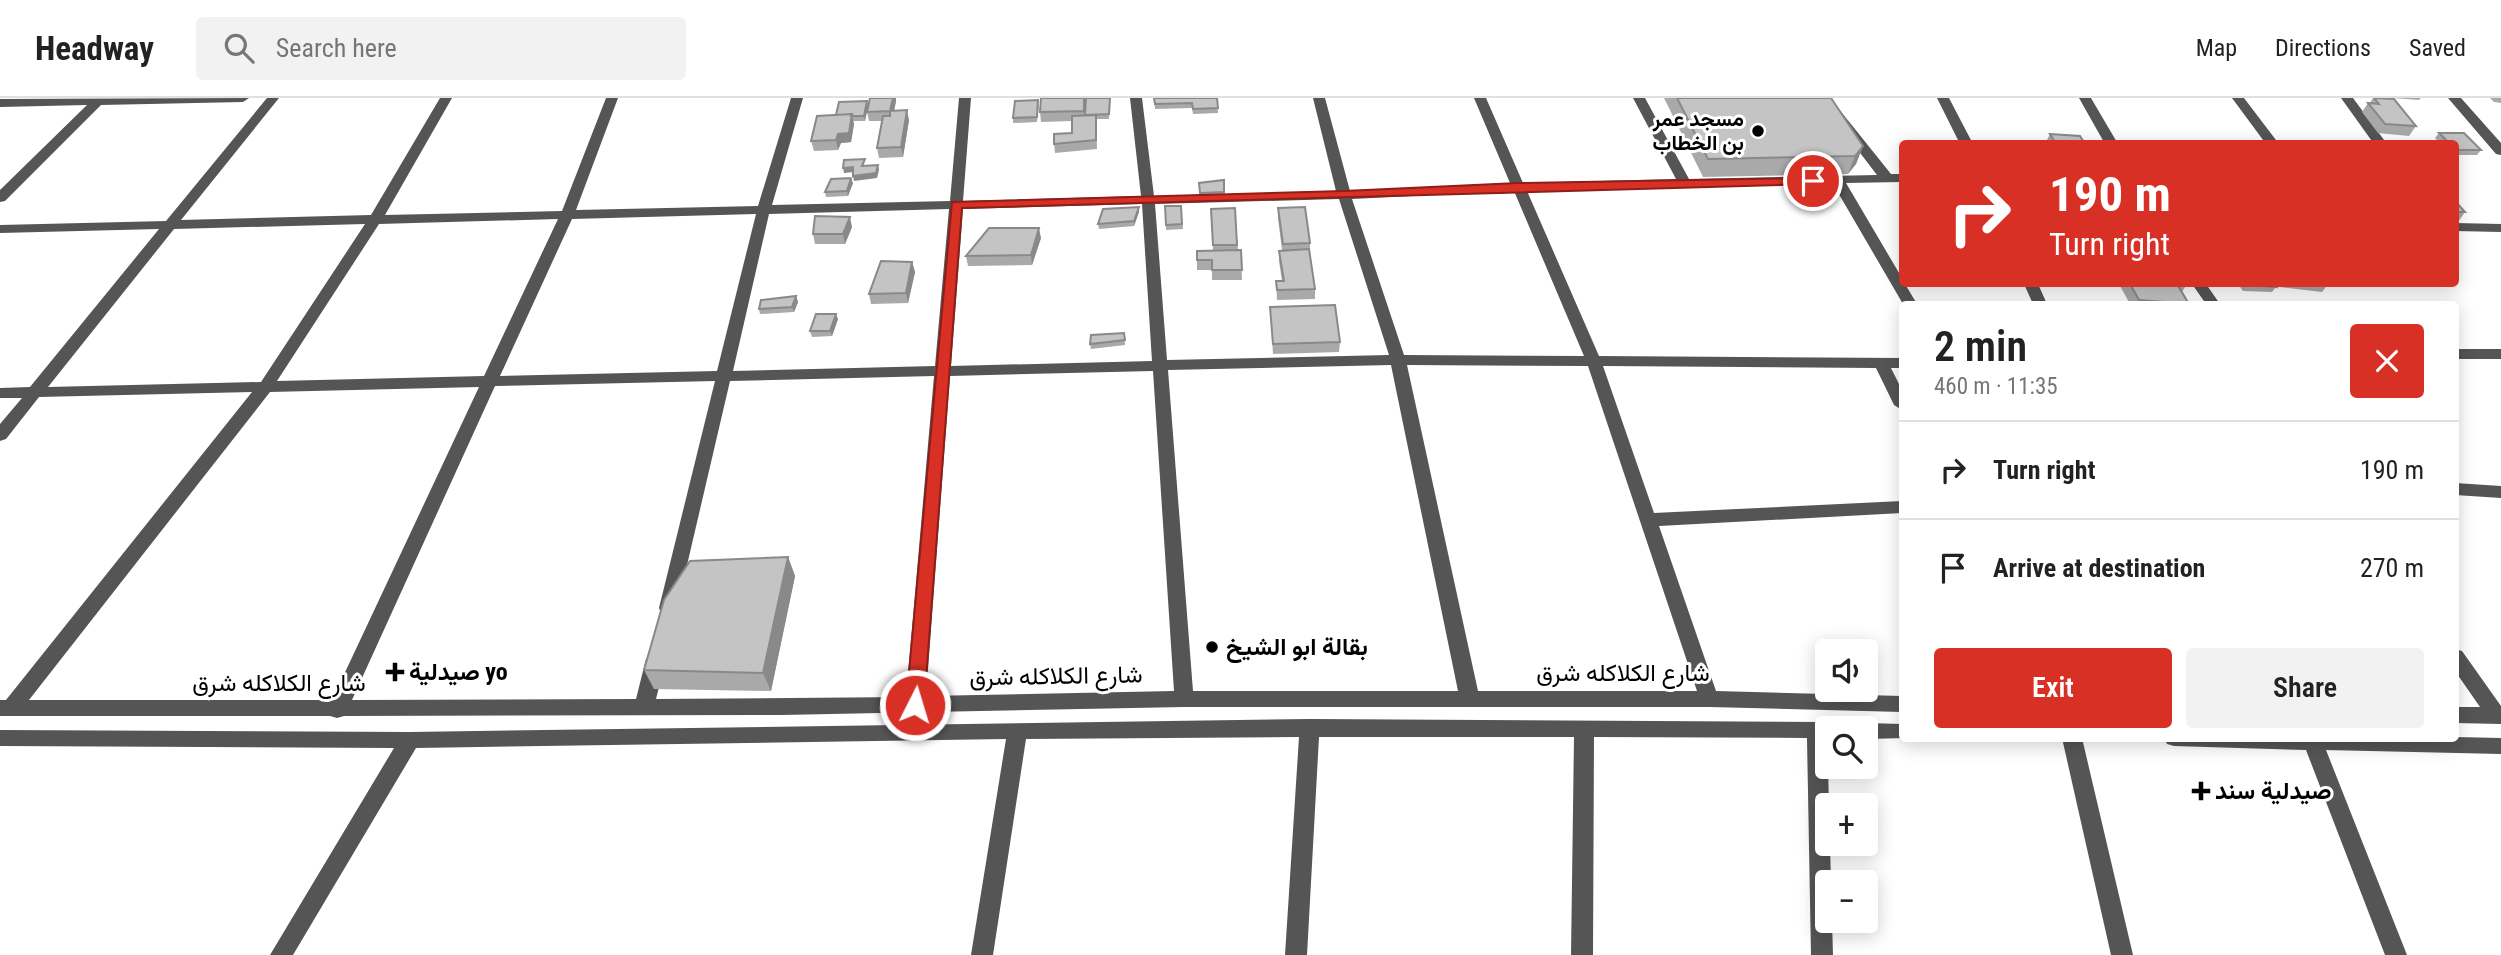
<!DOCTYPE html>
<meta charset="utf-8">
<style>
:root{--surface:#fff;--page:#f2f2f2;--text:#222;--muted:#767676;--line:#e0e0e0;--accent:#d93025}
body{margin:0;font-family:"Roboto Condensed",Vazirmatn,sans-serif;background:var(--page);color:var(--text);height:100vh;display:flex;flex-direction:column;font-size:26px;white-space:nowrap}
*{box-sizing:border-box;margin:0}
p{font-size:23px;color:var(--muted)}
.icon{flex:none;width:38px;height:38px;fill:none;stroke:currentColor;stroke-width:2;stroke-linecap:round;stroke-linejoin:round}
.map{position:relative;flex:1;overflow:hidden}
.panel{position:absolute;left:1899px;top:203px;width:560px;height:441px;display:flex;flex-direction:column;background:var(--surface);border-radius:7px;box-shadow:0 4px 18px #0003}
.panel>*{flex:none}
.guide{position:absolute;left:1899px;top:42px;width:560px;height:147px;border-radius:7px;box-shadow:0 4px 18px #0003;background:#d93025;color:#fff;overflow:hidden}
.tools{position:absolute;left:1815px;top:541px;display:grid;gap:14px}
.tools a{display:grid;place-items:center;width:63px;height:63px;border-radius:7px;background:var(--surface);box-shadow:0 4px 18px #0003;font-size:35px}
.pin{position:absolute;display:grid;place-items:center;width:60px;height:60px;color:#fff;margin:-30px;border:4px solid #fff;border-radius:50%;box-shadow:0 2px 7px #0007}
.me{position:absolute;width:77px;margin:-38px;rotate:5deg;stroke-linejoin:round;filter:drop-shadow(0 0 5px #0008)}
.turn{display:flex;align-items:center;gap:24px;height:147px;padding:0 35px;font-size:32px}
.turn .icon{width:91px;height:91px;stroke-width:2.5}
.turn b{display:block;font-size:49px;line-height:60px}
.round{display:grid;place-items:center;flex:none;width:74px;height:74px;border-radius:7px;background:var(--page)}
.headline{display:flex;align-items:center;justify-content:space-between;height:119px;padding:0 35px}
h1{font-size:42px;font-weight:600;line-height:52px}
.primary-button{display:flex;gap:14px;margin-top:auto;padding:14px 35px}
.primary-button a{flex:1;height:80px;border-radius:7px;background:var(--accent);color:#fff;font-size:28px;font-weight:600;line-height:80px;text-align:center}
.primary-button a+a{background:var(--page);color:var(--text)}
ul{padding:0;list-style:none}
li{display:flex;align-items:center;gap:21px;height:98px;padding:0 35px;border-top:2px solid var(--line)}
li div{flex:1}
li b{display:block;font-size:26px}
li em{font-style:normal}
header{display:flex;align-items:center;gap:42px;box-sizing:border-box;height:98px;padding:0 35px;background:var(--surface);border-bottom:2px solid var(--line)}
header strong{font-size:33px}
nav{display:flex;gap:38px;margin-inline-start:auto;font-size:24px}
.search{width:490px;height:63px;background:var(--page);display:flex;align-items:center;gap:18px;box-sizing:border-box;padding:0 24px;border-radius:7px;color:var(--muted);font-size:26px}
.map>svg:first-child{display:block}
</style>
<header>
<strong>Headway</strong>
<div class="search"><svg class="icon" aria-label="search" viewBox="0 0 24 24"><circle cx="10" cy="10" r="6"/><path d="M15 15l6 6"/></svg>Search here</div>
<nav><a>Map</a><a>Directions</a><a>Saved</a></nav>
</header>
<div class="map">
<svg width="2501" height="857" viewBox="0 0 2501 857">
<rect width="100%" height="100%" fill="#fff"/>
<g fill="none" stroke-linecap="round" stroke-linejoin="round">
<!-- minor -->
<path fill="#555" fill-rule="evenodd" d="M249 0 243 4 101 7 5 103 0 104V92L87 7 0 9V1Z
M267 0H279L181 122 371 117 440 0H452L385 117 562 113 606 0H618L576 112 758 108 791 0H803L772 107 950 103 959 0H971L963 103 1141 98 1130 0H1142L1154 98 1336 93 1313 0H1325L1350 93 1510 85 1474 0H1486L1523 85 1676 81 1633 0H1645L1689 81 1877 77 1818 0H1830L1891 76H1902V84L1846 85 1902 180V186H1905L1917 206H1903L1833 86 1527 93 1599 258 1902 260V270H1891L1902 292V312L1894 307 1876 270 1603 268 1654 415 1902 403V415L1659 428 1716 593 1902 598V614L1709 609H1184L781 617 344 618 337 620 330 618H0V602H6L252 294 39 299 6 341 0 343V326L22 300H0V290L30 289 159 131 0 135V127L166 123ZM1514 93 1584 258 1404 257 1352 101ZM1339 101 1389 257 1167 262 1155 106ZM1142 106 1152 263 951 268 963 111ZM949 111 935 268 733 273 769 116ZM756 116 717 273 500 278 572 121ZM558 121 484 278 277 283 379 126ZM365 126 261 284 48 289 174 131ZM1391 267 1458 593H1193L1168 272ZM1407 267 1588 268 1697 593H1478ZM1153 273 1174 593 926 598 950 278ZM934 278 906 599 656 601 666 561 663 556 656 553 649 556 646 561 636 601 352 602 495 288 715 283 659 510 661 515H675L677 510 730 283ZM479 289 332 602H29L270 294Z
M1937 0H1949L1973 46H1960Z
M2079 0H2091L2118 46H2105Z
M2232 0H2244L2279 46H2266Z
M2341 0H2353L2387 46H2374Z
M2448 0H2461L2501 45V57L2496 56Z
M2455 125 2501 126V134L2455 133Z
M2024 186H2038L2047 206H2033Z
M2192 186H2206L2220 206H2206Z
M2455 251H2501V261H2455Z
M2455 385 2501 388V400L2455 397Z
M2455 551 2462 553 2501 608V626L2455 625V609H2480L2455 573Z
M1310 621 1827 624 1834 626 1836 630H1827L1829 707H1827V746H1830L1831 784H1827V822H1832L1833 857H1811L1807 640 1594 639 1593 857H1571L1574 639H1319L1307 857H1285L1299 639 1026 641 993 857H971L1006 641 416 650 293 857H270L394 650 0 648V632L410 634Z
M1866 625 1902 626V640H1907L1866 641V630H1858Z
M2455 639 2501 640V656L2326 652 2407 857H2385L2306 652 2174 648 2167 646 2164 640Z
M2062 640H2082L2133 857H2111Z"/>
</g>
<!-- wall -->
<path fill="#a9a9a9" d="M1041 0H1115H1110L1109 21H1096L1097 51 1055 55 1054 46 1072 35V23L1041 24 1040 14Z
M1154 0H1217L1218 15 1193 16 1192 10 1155 11Z
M1664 0H1831L1863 48 1856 66 1848 76 1703 79Z
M2373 0H2382L2416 28 2409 38 2378 35 2362 14 2368 5H2370Z
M2393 0H2421L2419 2Z
M2490 0H2501V5L2494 4Z
M896 3 894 13 909 22 903 59 879 60 877 50 882 23H869L867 14Z
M1039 7 1037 24 1013 25V20Z
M868 8 865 23H853L854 26 851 44 841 45 838 52 814 53 811 43 836 17Z
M2439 35 2481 52 2477 57H2455V46H2441L2435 40Z
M2050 36 2085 46H2045Z
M1224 82 1225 99 1200 100 1199 85Z
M853 85 848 98 826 99 825 94Z
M2455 103 2465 114 2458 124H2455Z
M1165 108H1181L1183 131 1166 132Z
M1139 109V114L1134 128 1099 131 1098 126Z
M1235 110 1238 152H1241L1242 182H1212V172H1197V153L1213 152 1211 111Z
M1278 110 1310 145V155L1315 191V201L1277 202 1276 183H1282L1279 163V153L1282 152 1278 120Z
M852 129 845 146H815L813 136Z
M1041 140 1032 167 968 168 966 158Z
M912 164 915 174 908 205 871 206 869 196Z
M2119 186H2187L2182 194 2189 206H2130Z
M2238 186H2273L2276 189 2272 194 2243 193Z
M2278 186H2328L2322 194 2280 189Z
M796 198 798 204 794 214 760 216 759 211Z
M1270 209 1340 244 1339 254 1273 256Z
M838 221 832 238 812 239 810 233Z
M1124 235 1125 247 1091 251 1090 246Z
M788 459 795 478 771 593 654 591 644 572Z"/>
<!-- shaded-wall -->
<path fill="#898989" d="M893 0H896V3L892 23 890 13Z
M867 3 868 8 865 23 864 18Z
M907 12 909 22 903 59 901 49Z
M852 16 854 26 851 44 841 45 838 52 836 42 838 36Z
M1863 48 1856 66 1848 76 1855 58Z
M878 67 879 72 877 80 854 83 853 78Z
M853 69 854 74 844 75 843 70Z
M851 80 853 85 848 98 847 93Z
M1139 109V114L1134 128V123Z
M850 119 852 129 845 146 843 136Z
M1039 130 1041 140 1032 167 1031 157Z
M912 164 915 174 908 205 906 195Z
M796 198 798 204 794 214 792 209Z
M836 216 838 221 832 238 830 233Z
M788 459 795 478 771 593 763 575Z"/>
<!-- building -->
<path fill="#c4c4c4" stroke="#898989" stroke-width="2" d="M870 0H893L890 13 907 12 901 49 877 50 883 18H890V13L867 14Z
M1041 0H1084V13L1040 14Z
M1086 0H1110L1109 16 1085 17Z
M1154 0H1217L1218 10 1193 11 1192 5 1155 6Z
M1677 0H1831L1863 48 1855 58 1708 61Z
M2374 0 2394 1 2416 28 2385 26 2368 5 2379 6Z
M1038 2 1037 19 1013 20 1015 3Z
M867 3 864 18H851L852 16 836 17 839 4Z
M852 16 849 35 838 36 836 42 811 43 817 18Z
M1096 17V42L1054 46V36L1072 35V18Z
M2439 35H2464L2481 52H2458L2455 50V46H2450Z
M2050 36 2080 38 2085 46H2056Z
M865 61 862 68 878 67 876 75 853 78V69L843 70 844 62Z
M851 80 847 93 825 94 831 81Z
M1224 82V94L1200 95 1199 85Z
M2455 103 2465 114H2455Z
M1165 108H1181L1182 126 1166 127Z
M1139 109 1134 123 1098 126 1103 111Z
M1305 109 1310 145 1283 146 1278 110Z
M1235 110 1237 147H1213L1211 111Z
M815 118 850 119 843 136H813Z
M989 130H1039L1031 157 966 158Z
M1309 151 1315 191 1277 192 1276 183H1284L1279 153Z
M1241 152 1242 172H1212V162H1197V153Z
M881 163 912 164 906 195 869 196Z
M2130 186H2177L2189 206 2139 202Z
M2245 186H2273L2276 189 2247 187Z
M796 198 792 209 759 211 761 202Z
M1335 207 1340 244 1273 246 1270 209Z
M816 216H836L830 233H810Z
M1124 235 1125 242 1090 246 1091 237Z
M788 459 763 575 644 572 664 502 690 463Z"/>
<!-- route -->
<path fill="#d93025" stroke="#8d1f18" stroke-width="2" d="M1813 80 1817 81V86L962 110 924 607 921 612 915 614 908 612 906 607 952 104 1344 93 1518 85Z"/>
<!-- markers -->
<g fill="#000" stroke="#fff" stroke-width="2.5">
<circle cx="1758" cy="33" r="7"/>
<circle cx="1212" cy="549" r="7"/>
<path d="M391.5 563.5h7v7h7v7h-7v7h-7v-7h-7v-7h7z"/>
<path d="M2197.5 682.5h7v7h7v7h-7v7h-7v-7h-7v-7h7z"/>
</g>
<g text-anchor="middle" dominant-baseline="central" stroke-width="6" stroke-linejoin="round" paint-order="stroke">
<!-- far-poi labels -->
<g font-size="21" font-weight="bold" fill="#000" stroke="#fff" text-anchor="end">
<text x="1744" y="21">مسجد عمر<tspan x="1744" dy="24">بن الخطاب</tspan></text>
</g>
<!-- poi labels -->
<g font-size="24" font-weight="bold" fill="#000" stroke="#fff" text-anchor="start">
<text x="1226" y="549">بقالة ابو الشيخ</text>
<text x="409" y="574">صيدلية yo</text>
<text x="2215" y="693">صيدلية سند</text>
</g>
<!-- street labels -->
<g font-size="24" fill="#000" stroke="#fff">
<text x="1623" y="575">شارع الكلاكله شرق</text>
<text transform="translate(1056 578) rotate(-1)">شارع الكلاكله شرق</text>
<text x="279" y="585">شارع الكلاكله شرق</text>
</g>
</g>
</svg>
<div class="tools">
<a><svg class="icon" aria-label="sound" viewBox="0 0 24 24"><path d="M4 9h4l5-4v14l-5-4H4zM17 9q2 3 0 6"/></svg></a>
<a><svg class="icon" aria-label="search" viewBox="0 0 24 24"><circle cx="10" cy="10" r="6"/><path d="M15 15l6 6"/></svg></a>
<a>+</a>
<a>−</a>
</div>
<div class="pin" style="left:1813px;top:83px;background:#d93025"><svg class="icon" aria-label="arrive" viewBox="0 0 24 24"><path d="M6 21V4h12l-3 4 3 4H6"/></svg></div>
<svg class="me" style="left:915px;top:607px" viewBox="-20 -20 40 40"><circle r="17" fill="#d93025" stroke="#fff" stroke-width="3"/><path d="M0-11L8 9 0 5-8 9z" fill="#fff"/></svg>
<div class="guide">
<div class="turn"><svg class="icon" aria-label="right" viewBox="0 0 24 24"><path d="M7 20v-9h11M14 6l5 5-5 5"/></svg><div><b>190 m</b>Turn right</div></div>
</div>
<section class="panel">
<div class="headline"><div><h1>2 min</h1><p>460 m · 11:35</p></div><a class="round" style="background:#d93025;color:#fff"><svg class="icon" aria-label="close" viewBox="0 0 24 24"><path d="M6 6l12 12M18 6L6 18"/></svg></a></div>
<ul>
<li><svg class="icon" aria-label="right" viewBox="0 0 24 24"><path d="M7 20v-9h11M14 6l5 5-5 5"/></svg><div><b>Turn right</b></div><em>190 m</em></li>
<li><svg class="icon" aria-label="arrive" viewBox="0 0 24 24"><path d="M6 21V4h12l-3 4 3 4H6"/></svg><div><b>Arrive at destination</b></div><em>270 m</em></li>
</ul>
<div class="primary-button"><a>Exit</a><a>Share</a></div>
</section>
</div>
